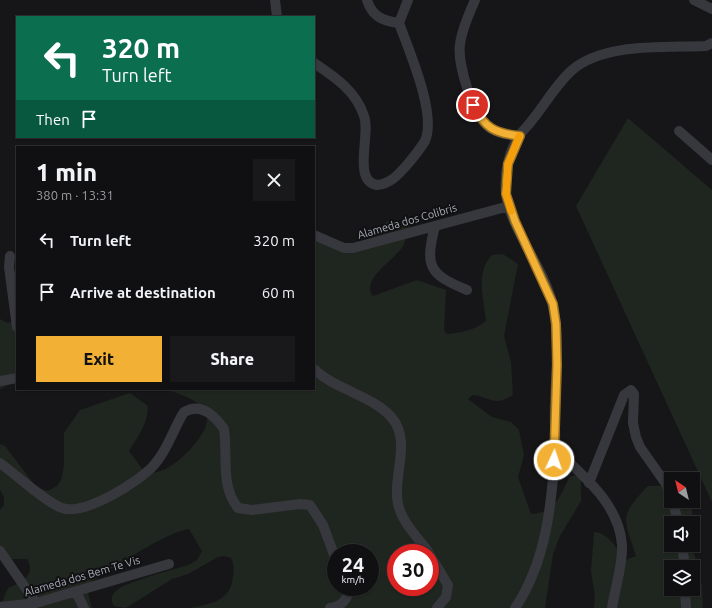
<!DOCTYPE html>
<meta charset="utf-8">
<style>
:root{--surface:#101012;--page:#19191b;--text:#f1f3f6;--muted:#9c9d9f;--line:#303032;--accent:#f2b134}
body{margin:0;font-family:Ubuntu,sans-serif;background:var(--page);color:var(--text);height:100vh;display:flex;flex-direction:column;font-size:15px;white-space:nowrap}
*{box-sizing:border-box;margin:0}
p{font-size:13px;color:var(--muted)}
.icon{flex:none;width:22px;height:22px;fill:none;stroke:currentColor;stroke-width:2;stroke-linecap:round;stroke-linejoin:round}
.map{position:relative;flex:1;overflow:hidden}
.side{position:absolute;left:16px;top:146px;width:299px;height:244px;display:flex;flex-direction:column;background:var(--surface);border-radius:0px;box-shadow:0 1px 3px #0004,0 0 0 1px var(--line)}
.side>*{flex:none}
.banner{position:absolute;left:16px;top:16px;width:299px;height:122px;border-radius:0px;box-shadow:0 1px 3px #0004,0 0 0 1px var(--line);background:#0b6e4f;color:#fff;overflow:hidden}
.needle{width:26px;rotate:325deg}
.fabs{position:absolute;left:664px;top:472px;display:grid;gap:8px}
.fabs a{display:grid;place-items:center;width:36px;height:36px;border-radius:0px;background:var(--surface);box-shadow:0 1px 3px #0004,0 0 0 1px var(--line);font-size:20px}
.speed{position:absolute;left:327px;top:544px;display:flex;gap:8px;font-size:20px;font-weight:700;text-align:center}
.speed>*{display:grid;place-content:center;width:52px;height:52px;border-radius:50%;background:var(--surface);box-shadow:0 1px 3px #0004,0 0 0 1px var(--line);line-height:1}
.speed small{font-size:10px;font-weight:400}
.speed .limit{border:6px solid #d22;background:#fff;color:#111}
.pin{position:absolute;display:grid;place-items:center;width:34px;height:34px;color:#fff;margin:-17px;border:2px solid #fff;border-radius:50%;box-shadow:0 1px 4px #0007}
.me{position:absolute;width:44px;margin:-22px;rotate:3deg;stroke-linejoin:round;filter:drop-shadow(0 0 3px #0008)}
.turn{display:flex;align-items:center;gap:14px;height:84px;padding:0 20px;font-size:18px}
.turn .icon{width:52px;height:52px;stroke-width:2.5}
.turn b{display:block;font-size:28px;line-height:34px}
.then{display:flex;align-items:center;height:38px;padding:0 20px;background:#0003;gap:8px;font-size:15px}
.round{display:grid;place-items:center;flex:none;width:42px;height:42px;border-radius:0px;background:var(--page)}
.head{display:flex;align-items:center;justify-content:space-between;height:68px;padding:0 20px}
h1{font-size:24px;font-weight:800;line-height:30px}
.cta{display:flex;gap:8px;margin-top:auto;padding:8px 20px}
.cta a{flex:1;height:46px;border-radius:0px;background:var(--accent);color:#111;font-size:16px;font-weight:800;line-height:46px;text-align:center}
.cta a+a{background:var(--page);color:var(--text)}
ul{padding:0;list-style:none}
li{display:flex;align-items:center;gap:12px;height:52px;padding:0 20px}
li div{flex:1}
li b{display:block;font-size:15px}
li em{font-style:normal}
.map>svg:first-child{display:block}
</style>
<div class="map">
<svg width="712" height="608" viewBox="0 0 712 608">
<rect width="100%" height="100%" fill="#161618"/>
<!-- green -->
<path fill="#1e261f" fill-rule="evenodd" d="M628 118 712 190V502L576 206Z
M388 221 411 225C408 232 406 239 403 246 396 259 360 279 373 296L417 280 446 290 444 330 447 334C461 333 475 330 486 321 484 300 475 272 492 255L503 254 518 264 504 336 511 362 513 395C494 407 493 398 473 395L468 399 492 417 511 422 519 430 524 455 518 477 531 514C556 513 560 496 570 476H581V501L560 536 553 554 545 608H190C211 604 231 601 233 576 234 569 234 564 231 558L224 556 218 557 188 574 172 579 126 608 114 606C110 600 111 595 117 590 129 581 172 570 188 565L197 560 202 551 189 529C166 532 113 568 92 581L87 590 92 608H0V602L3 600 8 588C20 583 37 576 27 559H0V510L4 505V497L0 490V444L5 446 37 488 48 491 58 485 61 480 64 466V433L80 410 130 393 148 406C148 424 138 436 129 451L145 473C154 473 161 472 169 467 182 460 214 429 206 412 200 400 178 394 167 389H314V239L336 245 366 243 383 224ZM336 553H370V587H336ZM396 553H430V587H396Z
M0 319 8 323 17 320V381L0 389Z
M648 486H671V501H690L692 506V523H671V545H692L702 586 703 608H594L595 597 591 571 594 532C609 533 617 549 625 560L636 556C624 518 618 517 648 486ZM671 567H693V589H671Z"/>
<g fill="none" stroke-linecap="round" stroke-linejoin="round">
<!-- minor -->
<path stroke="#37383d" stroke-width="10" d="M275 0 277 17
M367 0C372 16 382 21 399 23
M475 0C469 14 462 29 460 44 457 63 473 117 490 128 499 134 510 135 520 136
M694 0 712 9
M314 63C335 77 356 91 364 116 371 134 352 181 377 185 390 184 398 175 406 166 413 158 420 149 425 141 437 114 409 51 399 23L408 0
M679 131 712 160
M435 226C425 266 428 274 467 290
M314 235 344 248H353L509 206
M10 256 9 267 17 327
M314 369C334 389 374 396 392 418 412 442 392 476 398 504 402 523 418 537 429 553
M0 381 17 378
M555 449C583 476 619 503 622 545 623 565 615 588 612 608
M0 463C15 474 47 503 62 508 84 516 139 482 154 465 168 450 173 429 184 412 201 402 215 416 224 429 228 455 220 486 238 508L252 510 300 504 310 505 323 525 336 560
M589 483 624 395 631 390 634 394 633 423 636 437 640 447 666 484 671 497
M673 501 678 523
M682 545 685 567
M0 551 36 603
M430 555 448 585 446 597 437 608
M685 589 686 608
M76 592 84 608
M0 607 36 603 169 564
M330 608C341 607 350 598 348 587
M515 608C546 563 552 503 555 450 556 434 554 419 555 403 556 371 560 338 553 307 546 269 511 232 506 194 504 175 508 152 519 136 523 130 529 125 533 119 545 104 556 85 571 71 603 42 666 48 706 46L712 43"/>
</g>
<g fill="none" stroke-linecap="round" stroke-linejoin="round">
<defs>
<path id="route" d="M473 105C485 128 494 133 520 136L508 164 506 194 515 221 553 304 556 324 557 365 554 460"/>
</defs>
<!-- route casing -->
<use href="#route" stroke="#9d7322" stroke-width="10"/>
<!-- route -->
<use href="#route" stroke="#f2b134" stroke-width="7"/>
<!-- slow -->
<path stroke="#f59e0b" stroke-width="7" d="M511 211 506 194 508 164 519 136"/>
</g>
<g text-anchor="middle" dominant-baseline="central" stroke-width="4" stroke-linejoin="round" paint-order="stroke">
<!-- street labels -->
<g font-size="11" fill="#a8adb8" stroke="#111113">
<text transform="translate(407 221) rotate(-16)">Alameda dos Colibris</text>
<text transform="translate(82 576) rotate(-16)">Alameda dos Bem Te Vis</text>
</g>
</g>
</svg>
<div class="fabs">
<a><svg class="needle" viewBox="-14 -14 28 28"><path d="M0-13l5 13h-10z" fill="#e53935"/><path d="M0 13l5-13h-10z" fill="#9c9d9f"/></svg></a>
<a><svg class="icon" aria-label="sound" viewBox="0 0 24 24"><path d="M4 9h4l5-4v14l-5-4H4zM17 9q2 3 0 6"/></svg></a>
<a><svg class="icon" aria-label="layers" viewBox="0 0 24 24"><path d="M12 4l9 5-9 5-9-5zM3 14l9 5 9-5"/></svg></a>
</div>
<div class="speed"><div>24<small>km/h</small></div><div class="limit">30</div></div>
<div class="pin" style="left:473px;top:105px;background:#d93025"><svg class="icon" aria-label="arrive" viewBox="0 0 24 24"><path d="M6 21V4h12l-3 4 3 4H6"/></svg></div>
<svg class="me" style="left:554px;top:460px" viewBox="-20 -20 40 40"><circle r="17" fill="#f2b134" stroke="#fff" stroke-width="3"/><path d="M0-11L8 9 0 5-8 9z" fill="#fff"/></svg>
<div class="banner">
<div class="turn"><svg class="icon" aria-label="left" viewBox="0 0 24 24"><path d="M17 20v-9H6M10 6l-5 5 5 5"/></svg><div><b>320 m</b>Turn left</div></div>
<div class="then">Then<svg class="icon" aria-label="arrive" viewBox="0 0 24 24"><path d="M6 21V4h12l-3 4 3 4H6"/></svg></div>
</div>
<section class="side">
<div class="head"><div><h1>1 min</h1><p>380 m · 13:31</p></div><a class="round"><svg class="icon" aria-label="close" viewBox="0 0 24 24"><path d="M6 6l12 12M18 6L6 18"/></svg></a></div>
<ul>
<li><svg class="icon" aria-label="left" viewBox="0 0 24 24"><path d="M17 20v-9H6M10 6l-5 5 5 5"/></svg><div><b>Turn left</b></div><em>320 m</em></li>
<li><svg class="icon" aria-label="arrive" viewBox="0 0 24 24"><path d="M6 21V4h12l-3 4 3 4H6"/></svg><div><b>Arrive at destination</b></div><em>60 m</em></li>
</ul>
<div class="cta"><a>Exit</a><a>Share</a></div>
</section>
</div>
